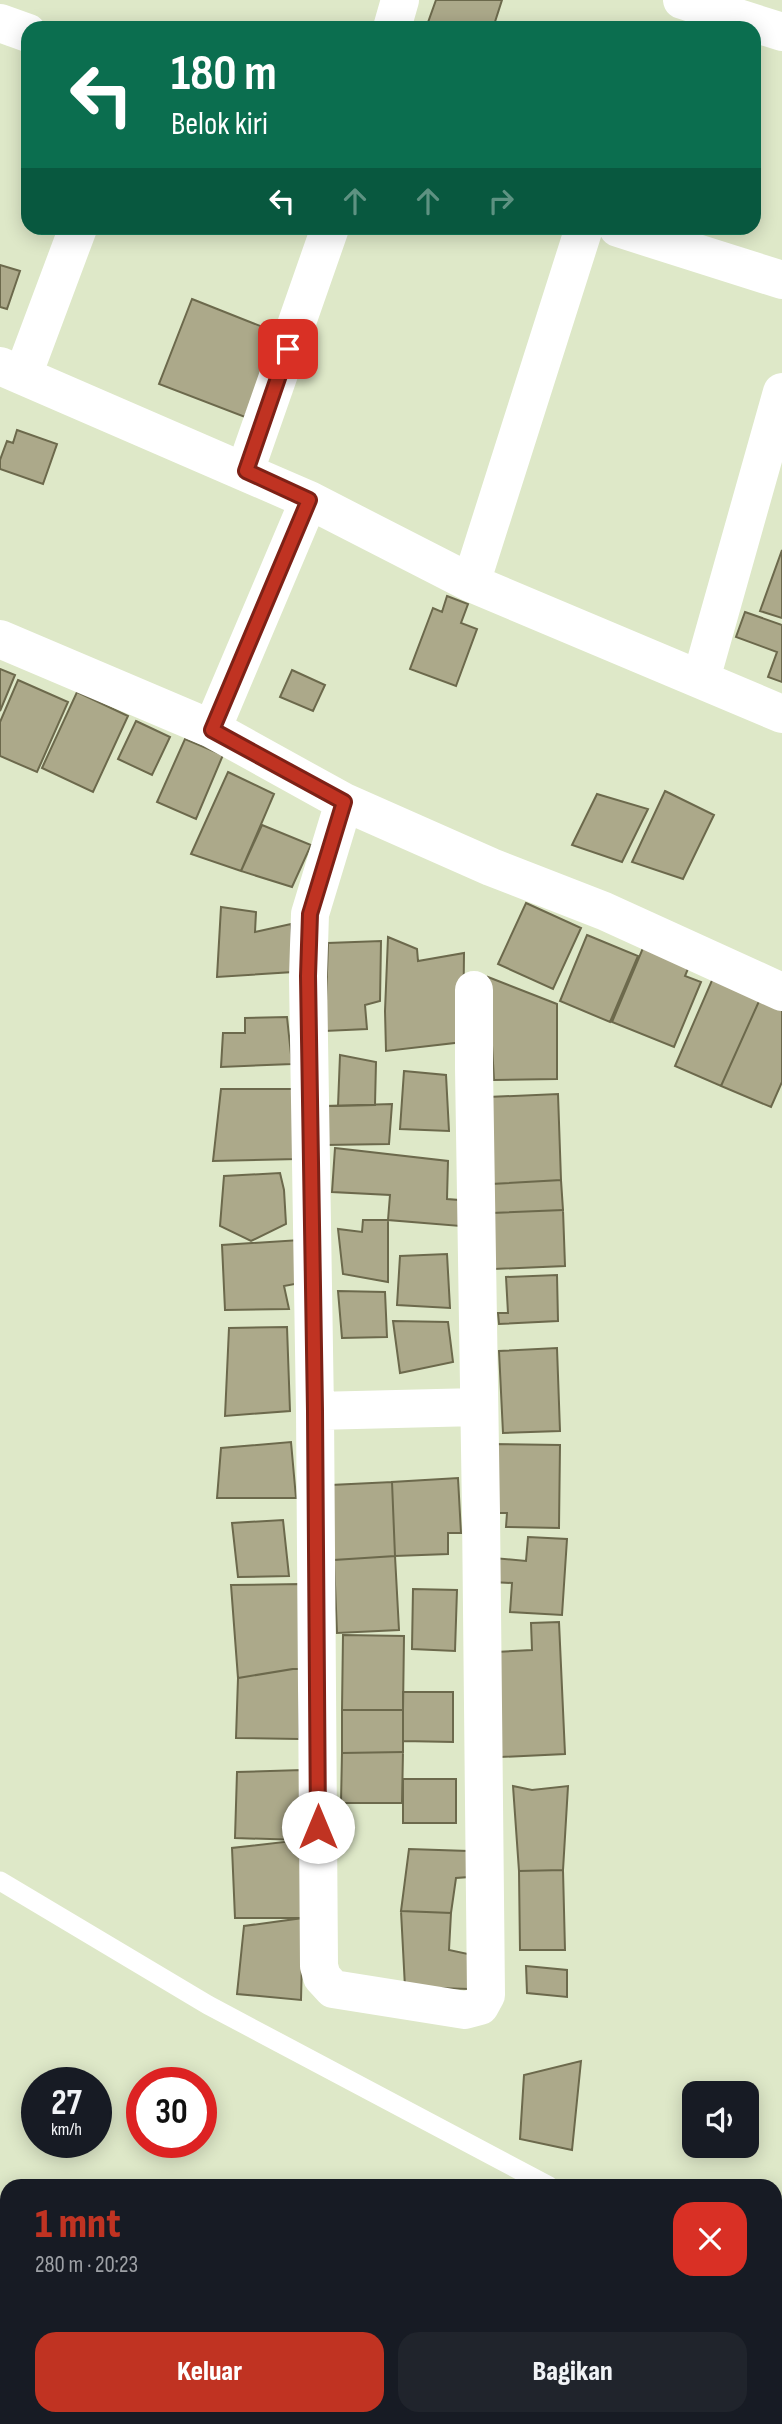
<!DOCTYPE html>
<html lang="id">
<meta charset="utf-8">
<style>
:root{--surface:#171b24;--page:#20242c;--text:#f1f3f6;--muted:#9ea1a6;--accent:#c03322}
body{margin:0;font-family:"Sofia Sans Condensed",sans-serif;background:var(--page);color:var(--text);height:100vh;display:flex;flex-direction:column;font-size:26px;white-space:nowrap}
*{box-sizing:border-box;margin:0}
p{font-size:23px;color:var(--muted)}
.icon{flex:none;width:38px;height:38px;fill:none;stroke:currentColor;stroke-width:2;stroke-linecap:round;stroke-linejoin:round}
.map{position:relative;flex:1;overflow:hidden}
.panel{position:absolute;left:0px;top:2179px;width:782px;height:247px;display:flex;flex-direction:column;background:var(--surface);border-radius:21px 21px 0 0;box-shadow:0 4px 18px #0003}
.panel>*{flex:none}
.banner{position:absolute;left:21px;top:21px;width:740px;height:214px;border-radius:21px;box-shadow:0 4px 18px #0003;background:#0b6e4f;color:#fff;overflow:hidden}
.controls{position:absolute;left:682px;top:2081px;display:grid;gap:14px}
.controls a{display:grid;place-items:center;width:77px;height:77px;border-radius:14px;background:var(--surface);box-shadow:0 4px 18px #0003;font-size:35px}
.speed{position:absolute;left:21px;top:2067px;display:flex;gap:14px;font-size:35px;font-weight:700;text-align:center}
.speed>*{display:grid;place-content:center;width:91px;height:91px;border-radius:50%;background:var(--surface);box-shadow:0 4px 18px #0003;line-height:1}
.speed small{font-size:18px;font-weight:400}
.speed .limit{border:10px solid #d22;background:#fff;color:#111}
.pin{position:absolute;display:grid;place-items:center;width:60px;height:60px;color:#fff;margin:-30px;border-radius:14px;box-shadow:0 4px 10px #0006}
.me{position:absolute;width:77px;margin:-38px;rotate:0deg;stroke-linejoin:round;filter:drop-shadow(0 0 5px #0008)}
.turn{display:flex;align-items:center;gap:24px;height:147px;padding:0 35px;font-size:32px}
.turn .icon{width:91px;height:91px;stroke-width:2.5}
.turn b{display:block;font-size:49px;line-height:60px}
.lanes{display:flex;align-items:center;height:66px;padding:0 35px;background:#0003;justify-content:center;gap:35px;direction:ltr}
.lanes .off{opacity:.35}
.round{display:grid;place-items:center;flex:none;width:74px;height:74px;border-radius:21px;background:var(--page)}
.headline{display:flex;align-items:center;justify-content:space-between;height:119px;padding:0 35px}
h1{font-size:42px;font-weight:800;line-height:52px;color:var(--accent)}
.button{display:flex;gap:14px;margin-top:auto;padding:14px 35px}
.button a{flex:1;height:80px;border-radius:21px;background:var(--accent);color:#fff;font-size:28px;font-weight:800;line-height:80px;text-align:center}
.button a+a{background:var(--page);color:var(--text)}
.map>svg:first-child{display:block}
</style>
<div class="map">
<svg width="782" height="2424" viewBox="0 0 782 2424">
<rect width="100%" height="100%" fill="#dee8c8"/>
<!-- building -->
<path fill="#aca98a" stroke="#6c694c" stroke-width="2" d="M436 0H502L493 28H426Z
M0 265 20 271 7 309 0 307Z
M192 299 278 333 245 417 159 384Z
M17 430 57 444 43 484 0 469V460L7 441 13 443Z
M782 550V618L760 611Z
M447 596 468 604 461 623 477 629 456 686 410 669 433 608 442 612Z
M745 612 782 625V682L768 677 777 652 736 637Z
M0 669 15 675 0 711Z
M292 670 325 685 313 711 280 697Z
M18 680 68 702 37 772 0 756V722Z
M77 692 128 716 93 792 42 768Z
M136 721 170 737 152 775 118 759Z
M185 739 223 755 196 819 157 802Z
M228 772 274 794 241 871 191 854Z
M665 791 714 815 683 879 632 862Z
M597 794 648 809 622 862 572 845Z
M262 825 311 845 292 887 241 871Z
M526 903 581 928 553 989 498 964Z
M221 907 256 912 255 932 291 924 293 972 217 977Z
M587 935 638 956 610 1022 560 1001Z
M648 936 694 954 685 976 701 982 674 1047 612 1022Z
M388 937 417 949 418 961 464 953 463 1042 386 1051 385 1011Z
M381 941 380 1001 365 1005 367 1029 325 1031 328 943Z
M488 977 557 1004V1079L494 1080Z
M713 978 760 999 721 1086 675 1066Z
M760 999 782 1008V1082L771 1107 721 1086Z
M287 1017 292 1064 221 1067 223 1033H245V1018Z
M340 1055 376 1062 375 1105 338 1106Z
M404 1071 446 1075 449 1131 400 1129Z
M221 1089H298L297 1159 213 1161Z
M558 1094 561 1180 491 1184 488 1097Z
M392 1104 389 1144 325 1145V1106Z
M335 1148 448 1161 447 1199 459 1200 460 1226 388 1220 390 1195 332 1192Z
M280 1173 284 1190 286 1224 251 1241 220 1226 224 1176Z
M561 1180 563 1210 492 1213 491 1184Z
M563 1210 565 1266 494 1269 492 1213Z
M363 1220H388V1282L343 1274 338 1229 362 1232Z
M300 1240V1283L284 1286 289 1309 225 1310 222 1245Z
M447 1254 450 1308 397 1305 400 1256Z
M557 1275 558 1321 499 1324 498 1313H508L506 1277Z
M338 1291 385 1292 387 1337 342 1338Z
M393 1321 448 1322 453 1362 400 1373Z
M287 1327 290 1411 225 1416 229 1328Z
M557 1348 560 1431 503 1433 499 1351Z
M291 1442 296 1498H217L221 1448Z
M492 1444 560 1445 559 1528 506 1527 507 1513H490Z
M458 1478 461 1533H448V1554L395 1556 392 1482Z
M392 1482 395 1556 334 1560 331 1485Z
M283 1520 289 1576 238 1577 232 1523Z
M528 1537 567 1539 562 1615 510 1612 512 1583 492 1582 494 1558 526 1561Z
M395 1556 399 1630 337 1633 334 1560Z
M301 1584 299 1668 238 1678 231 1585Z
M413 1589 457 1590 455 1651 412 1649Z
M559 1622 565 1754 501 1757 496 1652 532 1650 531 1623Z
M343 1635 404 1636 403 1710H342Z
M299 1668V1739L236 1738 238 1678Z
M403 1692H453V1742L403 1741Z
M342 1710H403V1752L342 1753Z
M403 1752 402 1803H341L342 1753Z
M302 1770 301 1840 235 1838 237 1772Z
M403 1779H456V1823H403Z
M513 1786 532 1790 568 1786 563 1870 519 1871Z
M301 1840 303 1918H235L232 1848Z
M409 1849 468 1851 469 1877 456 1878 451 1913 401 1911Z
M563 1870 565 1950H520L519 1871Z
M401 1911 451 1913 449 1950 468 1954 469 1989 405 1987Z
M303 1918 301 2000 237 1994 244 1926Z
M526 1966 567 1970V1997L527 1993Z
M581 2061 572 2150 520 2139 524 2075Z"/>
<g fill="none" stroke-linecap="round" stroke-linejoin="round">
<!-- service -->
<path stroke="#fff" stroke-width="19" d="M0 1881 208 2005 549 2186
M620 2418V2424"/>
<!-- minor -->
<path stroke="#fff" stroke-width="38" d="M682 0 782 32
M0 23 28 33
M392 28 400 0
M618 228 782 280
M0 366 309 500 471 583 782 714
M23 375 78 228
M245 471 330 228
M471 583 584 228
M0 639 212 729 344 802 491 867 604 911 782 992
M701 679 782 392
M212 729 309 500
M344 802 310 914 308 977 315 1411 319 1966 322 1977 333 1989 465 2010 480 2006 486 1995 481 1513 474 1068V990
M315 1411 478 1407"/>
</g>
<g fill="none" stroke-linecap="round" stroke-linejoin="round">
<defs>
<path id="route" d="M288 349 246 471 309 500 212 730 344 802 310 914 308 976 315 1411 318 1827"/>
</defs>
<!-- route casing -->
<use href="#route" stroke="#7d2116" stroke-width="18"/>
<!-- route -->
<use href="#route" stroke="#c03322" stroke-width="12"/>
</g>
</svg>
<div class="controls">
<a><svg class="icon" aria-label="sound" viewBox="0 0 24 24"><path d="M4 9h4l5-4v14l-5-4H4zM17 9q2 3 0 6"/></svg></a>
</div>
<div class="speed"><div>27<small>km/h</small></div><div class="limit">30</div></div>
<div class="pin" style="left:288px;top:349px;background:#d93025"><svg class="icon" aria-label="arrive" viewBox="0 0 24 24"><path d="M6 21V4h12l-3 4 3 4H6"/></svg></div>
<svg class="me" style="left:318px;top:1827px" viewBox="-20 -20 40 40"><circle r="19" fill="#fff"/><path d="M0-13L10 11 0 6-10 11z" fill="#c03322"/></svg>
<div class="banner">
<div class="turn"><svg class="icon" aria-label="left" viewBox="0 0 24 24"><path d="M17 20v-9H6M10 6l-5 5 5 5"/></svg><div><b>180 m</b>Belok kiri</div></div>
<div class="lanes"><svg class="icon" aria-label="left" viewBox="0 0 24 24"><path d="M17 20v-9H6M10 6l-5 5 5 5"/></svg><svg class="icon off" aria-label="ahead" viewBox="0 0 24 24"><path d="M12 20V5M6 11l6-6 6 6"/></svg><svg class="icon off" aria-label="ahead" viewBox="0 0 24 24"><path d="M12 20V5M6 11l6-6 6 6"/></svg><svg class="icon off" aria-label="right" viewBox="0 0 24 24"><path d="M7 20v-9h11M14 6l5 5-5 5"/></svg></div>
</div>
<section class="panel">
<div class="headline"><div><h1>1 mnt</h1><p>280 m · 20:23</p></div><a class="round" style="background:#d93025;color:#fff"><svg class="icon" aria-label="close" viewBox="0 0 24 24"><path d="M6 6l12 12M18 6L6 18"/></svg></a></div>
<div class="button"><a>Keluar</a><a>Bagikan</a></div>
</section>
</div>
